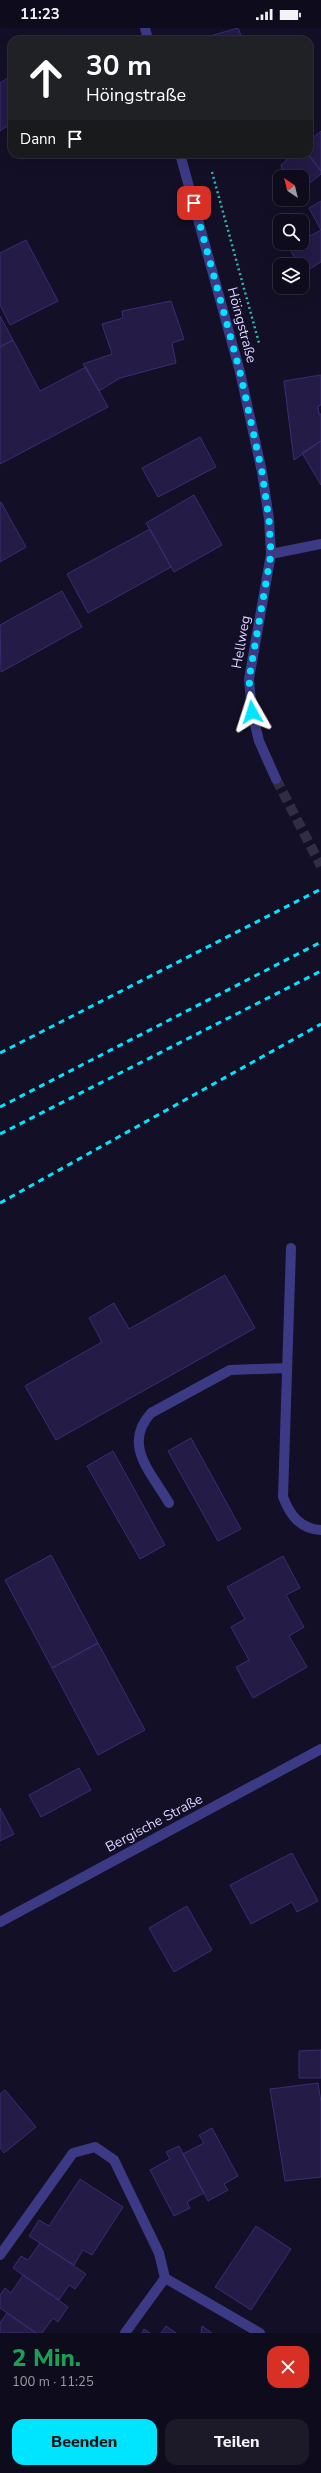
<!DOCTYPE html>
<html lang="de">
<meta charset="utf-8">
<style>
:root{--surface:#0e0b1c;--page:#1c1929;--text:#f1f3f6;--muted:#9b9ba3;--line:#2e2b3b;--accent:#00e5ff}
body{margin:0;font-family:"Nunito Sans",sans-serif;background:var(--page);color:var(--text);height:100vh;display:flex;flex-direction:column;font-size:15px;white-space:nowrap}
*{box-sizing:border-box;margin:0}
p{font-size:13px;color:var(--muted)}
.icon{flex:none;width:22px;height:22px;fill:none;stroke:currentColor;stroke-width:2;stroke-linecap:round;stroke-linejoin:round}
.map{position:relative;height:2305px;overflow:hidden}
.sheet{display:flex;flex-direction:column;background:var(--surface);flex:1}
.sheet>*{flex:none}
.hud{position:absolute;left:8px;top:8px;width:305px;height:122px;border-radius:12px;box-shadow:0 4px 16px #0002,0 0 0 1px var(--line);background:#202124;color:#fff;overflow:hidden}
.needle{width:26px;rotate:325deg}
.tools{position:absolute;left:273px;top:142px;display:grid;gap:8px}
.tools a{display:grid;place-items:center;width:36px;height:36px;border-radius:8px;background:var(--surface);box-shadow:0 4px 16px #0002,0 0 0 1px var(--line);font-size:20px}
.pin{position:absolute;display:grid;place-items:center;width:34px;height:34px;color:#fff;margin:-17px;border-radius:8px;box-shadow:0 2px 6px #0006}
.me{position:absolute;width:44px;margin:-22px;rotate:354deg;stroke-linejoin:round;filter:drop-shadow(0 0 3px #0008)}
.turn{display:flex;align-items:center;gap:14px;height:84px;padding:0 12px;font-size:18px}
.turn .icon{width:52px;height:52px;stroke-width:2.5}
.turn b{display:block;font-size:28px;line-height:34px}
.then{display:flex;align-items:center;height:38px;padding:0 12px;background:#0003;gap:8px;font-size:15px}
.round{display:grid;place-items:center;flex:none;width:42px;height:42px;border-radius:12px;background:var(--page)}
.headline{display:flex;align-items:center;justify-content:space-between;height:68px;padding:0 12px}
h1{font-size:24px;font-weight:800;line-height:30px;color:#1e9e55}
.cta{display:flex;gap:8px;margin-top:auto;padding:8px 12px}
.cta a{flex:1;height:46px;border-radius:12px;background:var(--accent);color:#111;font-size:16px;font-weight:800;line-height:46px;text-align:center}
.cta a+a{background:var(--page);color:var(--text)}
.status{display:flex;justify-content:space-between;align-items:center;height:28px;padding:0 20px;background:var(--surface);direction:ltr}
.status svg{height:11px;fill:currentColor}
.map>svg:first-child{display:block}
</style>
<div class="status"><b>11:23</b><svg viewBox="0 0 49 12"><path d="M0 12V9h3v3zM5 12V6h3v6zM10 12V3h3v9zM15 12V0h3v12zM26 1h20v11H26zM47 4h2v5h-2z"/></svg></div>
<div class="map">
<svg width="321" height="2305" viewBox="0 0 321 2305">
<rect width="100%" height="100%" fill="#130f26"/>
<!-- building -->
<path fill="#241b47" stroke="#3b2d73" d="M238 0 243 12H196Z
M12 47V95L0 103V55Z
M321 103V143L308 126 309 113Z
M293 126H308L321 143V146L302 161V149H284L281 137Z
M321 173V202L309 180Z
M321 202V234L303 245 302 237H299L289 220 302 215V212Z
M26 212 58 273 10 297 0 277V225Z
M171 273 184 311 172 315 176 335 120 350 99 363 83 336 112 326 102 296 123 290 122 283Z
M0 288 13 312 0 319Z
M13 312 40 363 86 339 108 379 0 436V319Z
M321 347V377L318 378 319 386H321V413L294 432 284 353Z
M200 409 216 439 158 469 142 440Z
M321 413V457L302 425Z
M194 467 222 517 174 544 146 495Z
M1 474 26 519 0 534V475Z
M150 501 171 539 88 585 67 546Z
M62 563 82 599 1 644 0 597Z
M225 1247 255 1300 56 1412 25 1358 102 1314 89 1290 114 1275 129 1301Z
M191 1410 241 1501 218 1513 168 1423Z
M113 1423 165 1517 140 1531 87 1438Z
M51 1527 98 1615 52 1640 5 1552Z
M283 1528 300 1560 286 1567 304 1599 289 1608 307 1639 253 1670 236 1639 249 1632 231 1599 245 1591 227 1559Z
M98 1615 145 1702 98 1727 52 1640Z
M79 1740 91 1762 41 1789 29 1767Z
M0 1780 14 1806 0 1813Z
M292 1825 318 1873 297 1884 292 1874 251 1896 230 1857Z
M187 1878 212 1922 174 1944 149 1900Z
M321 2022V2050H299V2023Z
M318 2055 321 2074V2149L285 2153 270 2061Z
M5 2062 36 2099 4 2125 0 2120V2066Z
M212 2100 238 2148 224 2156 228 2162 208 2173 183 2126 204 2115 199 2107Z
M179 2118 204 2165 187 2174 190 2180 174 2188 150 2142 170 2131 166 2124Z
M80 2151 123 2179 92 2227 83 2222 74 2237 29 2208 39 2192 49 2198Z
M256 2198 291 2221 251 2282 215 2259Z
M40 2215 86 2246 75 2261 69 2257 59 2272 13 2240 21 2228 28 2232Z
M23 2247 68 2279 58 2294 53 2290 42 2305H36L0 2280V2267L5 2260 11 2265Z
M7 2285 36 2305H0V2295Z
M166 2298 176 2305H161Z
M202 2298 212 2305H201Z
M144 2301 150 2305H142Z"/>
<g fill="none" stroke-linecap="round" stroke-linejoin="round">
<!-- tertiary-tunnel -->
<path stroke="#312d47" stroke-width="10" stroke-dasharray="10 5" stroke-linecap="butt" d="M276 751 321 838"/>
<!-- path -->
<path stroke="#2fb8b0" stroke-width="2.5" stroke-dasharray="2 3" stroke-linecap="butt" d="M212 144 259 315"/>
<!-- service -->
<path stroke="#3d3a85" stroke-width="10" d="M291 1220 283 1469C290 1487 300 1501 321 1502
M169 1475C151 1444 122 1417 151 1385L230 1342 287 1340"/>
<!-- minor -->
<path stroke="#3d3a85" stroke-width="10" d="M0 1894 321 1721
M0 2227 73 2125 95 2119 114 2132 159 2225 165 2250
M125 2305 165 2250 260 2305"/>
<!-- tertiary -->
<path stroke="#3d3a85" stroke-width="10" d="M145 0 148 12
M180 126 240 344 262 444 269 491 271 526 249 651 252 684 259 713 276 751
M271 526 321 516"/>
<!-- rail -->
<path stroke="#00e5ff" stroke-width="3" stroke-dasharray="6 5" stroke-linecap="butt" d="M0 1025 321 861
M0 1079 321 914
M0 1106 321 943
M0 1175 321 996"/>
</g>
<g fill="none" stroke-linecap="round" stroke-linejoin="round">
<!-- route -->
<path stroke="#00e5ff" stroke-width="7" stroke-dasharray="0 12.6" d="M194 175 240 344 262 444 269 492 271 526 249 651 252 684"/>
</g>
<g text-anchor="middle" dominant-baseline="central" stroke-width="3.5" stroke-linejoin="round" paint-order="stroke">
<!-- street labels -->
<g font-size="14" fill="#d9d4ff" stroke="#130f26">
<text transform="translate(242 297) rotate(75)">Höingstraße</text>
<text transform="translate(241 614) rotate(-80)">Hellweg</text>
<text transform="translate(154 1795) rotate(-28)">Bergische Straße</text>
</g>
</g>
</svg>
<div class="tools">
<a><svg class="needle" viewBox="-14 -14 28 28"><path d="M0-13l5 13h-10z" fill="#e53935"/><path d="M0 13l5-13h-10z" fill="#9b9ba3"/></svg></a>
<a><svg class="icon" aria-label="search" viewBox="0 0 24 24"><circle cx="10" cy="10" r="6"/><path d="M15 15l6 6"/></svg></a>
<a><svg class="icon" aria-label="layers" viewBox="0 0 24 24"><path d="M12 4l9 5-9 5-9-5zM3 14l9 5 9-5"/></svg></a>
</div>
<div class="pin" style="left:194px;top:175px;background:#d93025"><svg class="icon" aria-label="arrive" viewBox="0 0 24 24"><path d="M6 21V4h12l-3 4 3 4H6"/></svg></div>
<svg class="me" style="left:252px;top:684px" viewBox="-20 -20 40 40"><path d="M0-17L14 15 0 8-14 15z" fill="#00e5ff" stroke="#fff" stroke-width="4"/></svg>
<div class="hud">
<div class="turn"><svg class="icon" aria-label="ahead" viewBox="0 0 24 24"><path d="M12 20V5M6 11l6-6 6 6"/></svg><div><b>30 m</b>Höingstraße</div></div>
<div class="then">Dann<svg class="icon" aria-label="arrive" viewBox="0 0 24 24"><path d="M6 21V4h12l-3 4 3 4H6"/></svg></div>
</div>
</div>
<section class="sheet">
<div class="headline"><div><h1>2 Min.</h1><p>100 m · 11:25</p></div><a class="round" style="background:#d93025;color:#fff"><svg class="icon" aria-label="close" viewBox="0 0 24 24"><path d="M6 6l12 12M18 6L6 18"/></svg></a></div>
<div class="cta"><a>Beenden</a><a>Teilen</a></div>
</section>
